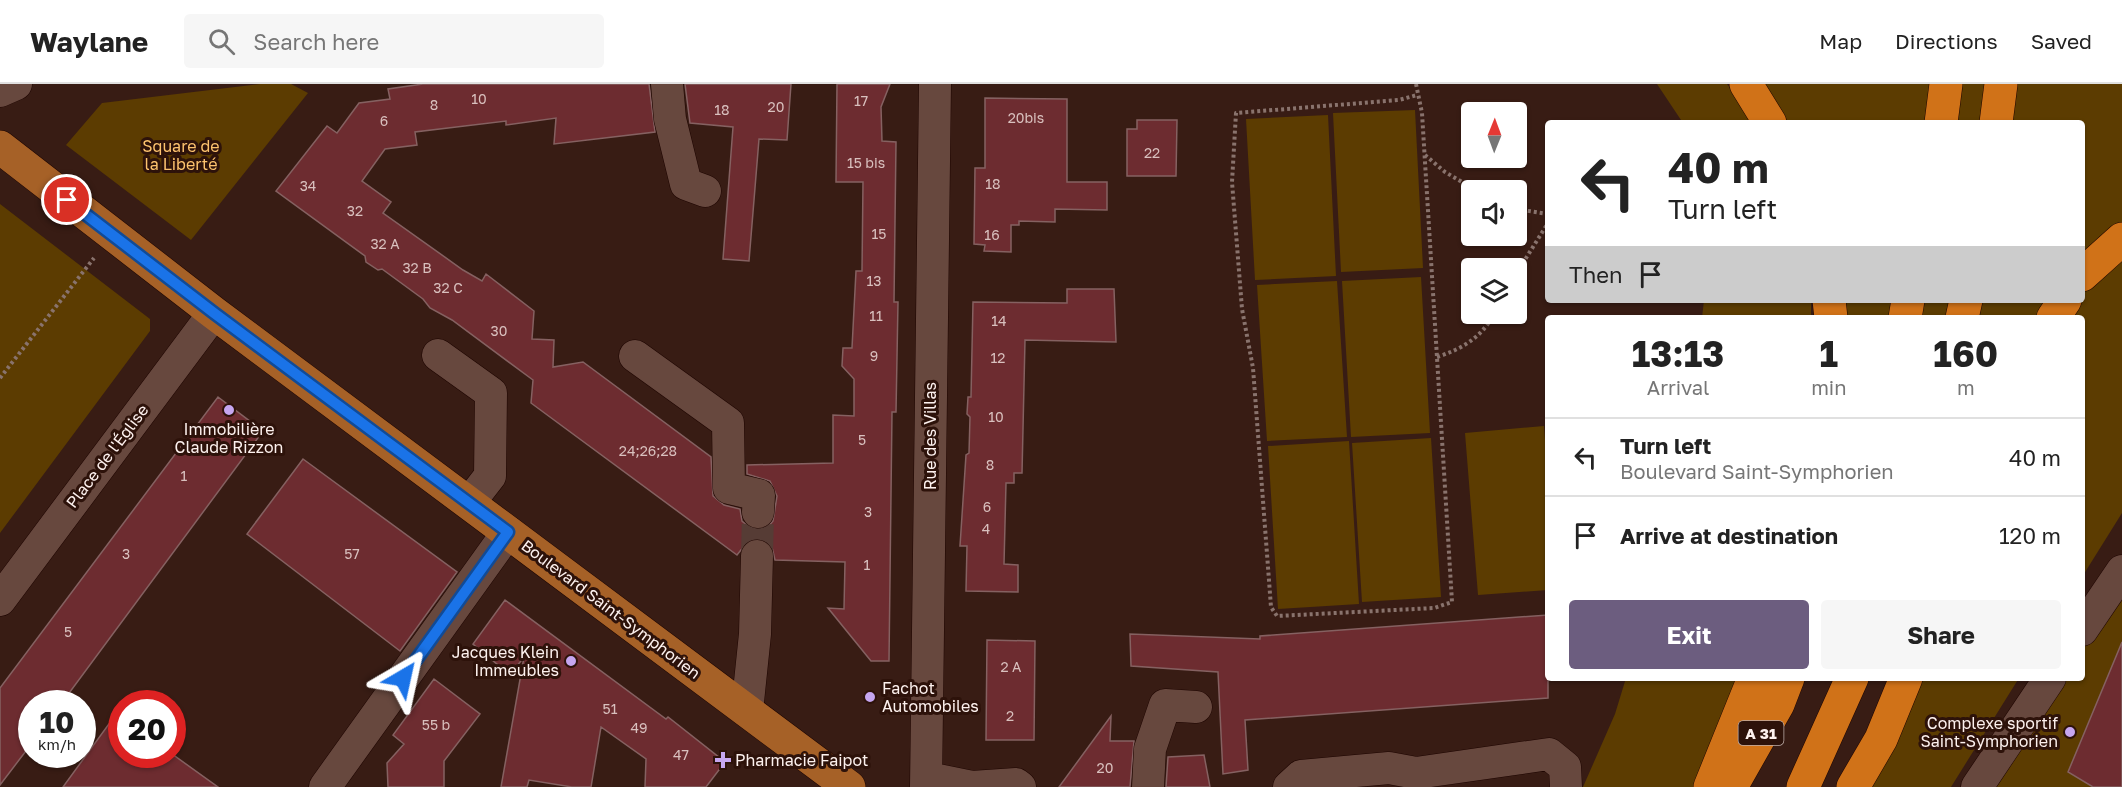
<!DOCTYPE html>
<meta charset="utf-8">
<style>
:root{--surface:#fff;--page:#f6f6f6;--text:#222;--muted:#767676;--line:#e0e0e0;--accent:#6c5d7f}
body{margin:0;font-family:"Golos Text",sans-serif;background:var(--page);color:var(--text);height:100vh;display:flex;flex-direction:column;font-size:22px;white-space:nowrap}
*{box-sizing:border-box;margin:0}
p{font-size:20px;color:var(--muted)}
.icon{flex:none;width:33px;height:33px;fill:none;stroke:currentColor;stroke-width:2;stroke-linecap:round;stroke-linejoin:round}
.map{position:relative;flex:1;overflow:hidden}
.side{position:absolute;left:1545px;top:231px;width:540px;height:366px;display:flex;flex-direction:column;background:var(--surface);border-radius:6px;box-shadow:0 2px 4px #0004}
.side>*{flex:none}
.top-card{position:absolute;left:1545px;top:36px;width:540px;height:183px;border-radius:6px;box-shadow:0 2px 4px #0004;background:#fff;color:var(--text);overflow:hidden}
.needle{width:39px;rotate:1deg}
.tools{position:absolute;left:1461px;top:18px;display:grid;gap:12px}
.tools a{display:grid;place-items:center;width:66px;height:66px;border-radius:6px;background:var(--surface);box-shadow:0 2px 4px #0004;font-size:30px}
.speed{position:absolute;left:18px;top:606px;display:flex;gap:12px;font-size:30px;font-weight:700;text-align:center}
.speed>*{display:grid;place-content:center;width:78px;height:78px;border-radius:50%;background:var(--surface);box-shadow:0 2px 4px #0004;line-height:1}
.speed small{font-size:15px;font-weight:400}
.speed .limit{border:9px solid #d22;background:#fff;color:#111}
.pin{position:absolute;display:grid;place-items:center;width:51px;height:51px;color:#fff;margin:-26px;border:3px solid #fff;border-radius:50%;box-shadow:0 2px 6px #0007}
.me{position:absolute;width:66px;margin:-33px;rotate:36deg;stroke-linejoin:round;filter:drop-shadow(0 0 4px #0008)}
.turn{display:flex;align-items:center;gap:21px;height:126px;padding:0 24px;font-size:27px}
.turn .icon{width:78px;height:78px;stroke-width:2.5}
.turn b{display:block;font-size:42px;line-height:51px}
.then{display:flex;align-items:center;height:57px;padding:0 24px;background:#0003;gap:12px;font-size:22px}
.eta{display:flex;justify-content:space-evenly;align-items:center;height:102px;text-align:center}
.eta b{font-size:36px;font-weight:700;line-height:42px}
.primary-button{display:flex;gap:12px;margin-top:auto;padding:12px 24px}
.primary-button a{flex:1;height:69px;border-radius:6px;background:var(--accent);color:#fff;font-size:24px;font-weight:700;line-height:69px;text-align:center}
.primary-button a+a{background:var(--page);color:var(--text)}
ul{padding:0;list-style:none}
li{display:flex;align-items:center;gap:18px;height:78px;padding:0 24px;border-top:2px solid var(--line)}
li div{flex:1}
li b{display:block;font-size:22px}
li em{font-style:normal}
header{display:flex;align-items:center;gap:36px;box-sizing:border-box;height:84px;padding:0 30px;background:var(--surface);border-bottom:2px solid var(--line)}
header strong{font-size:28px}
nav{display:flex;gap:33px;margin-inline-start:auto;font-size:21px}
.search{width:420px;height:54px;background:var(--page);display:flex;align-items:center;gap:15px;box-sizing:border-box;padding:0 21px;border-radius:6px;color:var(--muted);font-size:22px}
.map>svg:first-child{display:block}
</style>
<header>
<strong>Waylane</strong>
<div class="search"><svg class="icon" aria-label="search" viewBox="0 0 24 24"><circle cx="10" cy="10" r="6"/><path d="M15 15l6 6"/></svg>Search here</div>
<nav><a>Map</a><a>Directions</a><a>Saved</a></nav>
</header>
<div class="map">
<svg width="2122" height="703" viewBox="0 0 2122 703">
<rect width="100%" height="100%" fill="#381c14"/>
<!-- green -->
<path fill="#5c3c01" d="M260 0H291L308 9 191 156 66 61 102 19Z
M1657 0H1727L1755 39H1683Z
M1764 0H2122V429L2082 493V234H1844L1843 216H2082V39H1788Z
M1415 26 1423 184 1341 188 1333 29Z
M1328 31 1336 192 1255 196 1246 35Z
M0 120 150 235V247L0 449Z
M1421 193 1430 349 1351 353 1342 197Z
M1337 197 1347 353 1267 357 1257 201Z
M1704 216H1811V234H1702Z
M1544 342 1548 395V506L1478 511 1465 349Z
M1431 354 1441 513 1362 518 1352 359Z
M1349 357 1359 520 1278 525 1268 362Z
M2122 487V703H1982L2053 594H2082V549Z
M1626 594H1745L1700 703H1583L1615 630Z
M1922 594H2019L1951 703H1867Z"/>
<!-- building -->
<path fill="#6d2c30" stroke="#856161" stroke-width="1.5" d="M423 0H649L655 48 554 60 556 34 506 41V37L415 48 417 61 385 65 362 97 391 118 383 129 463 186 482 197 486 190 534 227 532 255 554 256 553 283 583 278 711 373 713 412 724 421 740 425 742 437 749 443 758 446 767 444 773 437 777 412 770 397 747 390V381L833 379V331L854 332V295L842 282 843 264H852L856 187H862L863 98H836L837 0H890L881 23 882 57 896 58 894 218H898L896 328H892L889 577H871L828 524 844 525 845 478 775 476 772 463 767 457 758 454 748 457 737 471 531 319 533 296 452 236 430 224 423 215 382 185 378 186 366 178 365 172 276 107 327 42 337 49 359 19 390 15 388 5Z
M685 0H791L787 56 759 55 749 177 723 175 733 43 690 39Z
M985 14 1067 15V98H1107V126L1055 125V138L1019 137V141H1011V168L984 167 985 161 974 160 975 84H985Z
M1137 36H1177L1176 92H1127V45H1137Z
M1067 205H1114L1116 258 1025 256 1022 389H1014V399H1006L1004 480 1018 481V508L966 507 967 462H960L966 371 969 369 970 333 967 330 968 313H971L973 218 1067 219Z
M218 313 263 347 61 620H32V659L0 701V604Z
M303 375 457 488 400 567 247 450Z
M505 516 666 635 668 633 725 678 706 703H645L646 675 601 643 591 703H572L529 696 527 703H501L524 573 510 591 473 560Z
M1548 531V614L1245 636 1248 686 1223 690 1218 588 1131 582 1130 550 1260 555V552Z
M987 556 1035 557 1034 656H986Z
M2122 558V703H2093L2068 688Z
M434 595 480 630 444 677V703H388L387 679 404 660 393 651Z
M122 622V670H172L218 703H63Z
M1111 632 1110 657H1134L1130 703H1059Z
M1204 671 1210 703H1166L1168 673Z"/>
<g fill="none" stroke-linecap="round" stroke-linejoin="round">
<!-- minor-tunnel -->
<path stroke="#563c35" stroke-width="32" stroke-dasharray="32 16" stroke-linecap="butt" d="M757 472 758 428"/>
<defs>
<path id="minor" d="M667 0 670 35 686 100 705 107
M0 7 16 0
M438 271 491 309 490 392 469 419
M635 272 728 339 729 404 759 411 758 428
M0 516 214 229
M2082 546 2122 487
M747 627 755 550 757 472
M928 694 972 703 1016 700 1020 703
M325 703 508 448
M926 703 935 0
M1148 703 1150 665 1165 621 1196 623
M1289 703 1301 692 1389 684 1416 689 1549 670 1565 683 1566 703
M1977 703 2050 594"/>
<path id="major" d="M0 63 214 229 849 703"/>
<path id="highway" d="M1746 0 1770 39
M1941 39 1946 0
M1996 39 2001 0
M2082 191 2122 155
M1829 216 1831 234
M1905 234 1908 216
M1962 234 1966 216
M2053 234 2065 216
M1710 703 1754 594
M1731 703 1778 620 1788 594
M1803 703 1852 594
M1853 703 1881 655 1906 594"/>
</defs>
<!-- minor casing -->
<use href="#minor" stroke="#1e0501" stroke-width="33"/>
<!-- major casing -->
<use href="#major" stroke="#1e0501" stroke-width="34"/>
<!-- highway casing -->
<use href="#highway" stroke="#1e0501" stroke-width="34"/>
<!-- path -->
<path stroke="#89736d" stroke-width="4" stroke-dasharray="3 3" stroke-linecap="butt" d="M1416 0 1422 29 1452 518 1434 524 1277 532 1271 523 1253 284 1242 225 1232 98 1236 29 1399 16 1417 11
M1425 71 1445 88 1476 106
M1516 125 1548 130
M1516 190 1548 139
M1437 273C1462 265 1482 253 1494 230
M0 294 94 174"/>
<!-- minor -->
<use href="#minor" stroke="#67483e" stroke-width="32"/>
<!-- major -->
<use href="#major" stroke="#a66127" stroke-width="33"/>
<!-- highway -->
<use href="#highway" stroke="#d07218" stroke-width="33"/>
</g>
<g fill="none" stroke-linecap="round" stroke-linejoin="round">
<defs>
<path id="route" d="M67 116 214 229 508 448 403 594"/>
</defs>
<!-- route casing -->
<use href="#route" stroke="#114b97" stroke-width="15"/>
<!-- route -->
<use href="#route" stroke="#1a73e8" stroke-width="10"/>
</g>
<!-- markers -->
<g fill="#c6a6f0" stroke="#2d120a" stroke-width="2">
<circle cx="229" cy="326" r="6"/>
<circle cx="571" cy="577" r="6"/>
<circle cx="870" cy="613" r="6"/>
<circle cx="2070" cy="648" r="6"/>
<path d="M720 667h6v6h6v6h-6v6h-6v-6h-6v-6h6z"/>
</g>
<g text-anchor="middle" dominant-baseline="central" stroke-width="6" stroke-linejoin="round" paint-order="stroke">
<!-- number labels -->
<g font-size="14" fill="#d9c0be">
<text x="479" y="14">10</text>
<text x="861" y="16">17</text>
<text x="434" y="20">8</text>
<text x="776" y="22">20</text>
<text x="722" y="25">18</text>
<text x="1026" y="33">20bis</text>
<text x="384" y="36">6</text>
<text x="1152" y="68">22</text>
<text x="866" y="78">15 bis</text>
<text x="993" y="99">18</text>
<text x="308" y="101">34</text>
<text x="355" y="126">32</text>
<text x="879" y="149">15</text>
<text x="992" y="150">16</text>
<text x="385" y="159">32 A</text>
<text x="417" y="183">32 B</text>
<text x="874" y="196">13</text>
<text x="448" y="203">32 C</text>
<text x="876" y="231">11</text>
<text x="999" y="236">14</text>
<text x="499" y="246">30</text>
<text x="874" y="271">9</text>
<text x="998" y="273">12</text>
<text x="996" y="332">10</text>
<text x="862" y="355">5</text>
<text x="648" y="366">24;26;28</text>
<text x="990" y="380">8</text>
<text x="184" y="391">1</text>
<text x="987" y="422">6</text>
<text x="868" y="427">3</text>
<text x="986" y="444">4</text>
<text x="126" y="469">3</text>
<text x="352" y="469">57</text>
<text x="867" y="480">1</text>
<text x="68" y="547">5</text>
<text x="1011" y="582">2 A</text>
<text x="610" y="624">51</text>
<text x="1010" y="631">2</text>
<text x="436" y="640">55 b</text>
<text x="639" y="643">49</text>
<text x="681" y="670">47</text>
<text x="1105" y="683">20</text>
</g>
<!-- shield labels -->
<rect fill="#2d120a" stroke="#bfaeaa" stroke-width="1.5" x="1738.5" y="637" width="45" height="24" rx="4.5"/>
<g font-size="15" font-weight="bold" fill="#fdf1ee">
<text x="1761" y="649">A 31</text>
</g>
<!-- park labels -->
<g font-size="16" fill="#fdc36e" stroke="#2d120a">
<text x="181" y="62">Square de<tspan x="181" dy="18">la Liberté</tspan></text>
</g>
<!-- poi labels -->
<g font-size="16" fill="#fdf1ee" stroke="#2d120a" text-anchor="end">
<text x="229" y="345" text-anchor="middle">Immobilière<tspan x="229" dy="18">Claude Rizzon</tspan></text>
<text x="559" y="568">Jacques Klein<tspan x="559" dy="18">Immeubles</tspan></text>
<text x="882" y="604" text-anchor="start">Fachot<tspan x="882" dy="18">Automobiles</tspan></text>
<text x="2058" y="639">Complexe sportif<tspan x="2058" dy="18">Saint-Symphorien</tspan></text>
<text x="735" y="676" text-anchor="start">Pharmacie Faipot</text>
</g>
<!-- street labels -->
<g font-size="16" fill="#fdf1ee" stroke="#2d120a">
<text transform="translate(930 352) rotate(-90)">Rue des Villas</text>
<text transform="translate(107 372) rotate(-53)">Place de l'Église</text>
<text transform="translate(611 525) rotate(37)">Boulevard Saint-Symphorien</text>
</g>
</g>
</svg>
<div class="tools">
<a><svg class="needle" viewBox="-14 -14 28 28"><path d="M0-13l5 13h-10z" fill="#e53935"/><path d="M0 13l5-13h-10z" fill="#767676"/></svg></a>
<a><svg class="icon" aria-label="sound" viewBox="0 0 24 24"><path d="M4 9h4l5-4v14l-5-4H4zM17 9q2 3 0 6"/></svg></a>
<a><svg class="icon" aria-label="layers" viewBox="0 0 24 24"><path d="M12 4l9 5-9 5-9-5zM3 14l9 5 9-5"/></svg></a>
</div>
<div class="speed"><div>10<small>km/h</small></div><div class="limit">20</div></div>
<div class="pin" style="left:67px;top:116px;background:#d93025"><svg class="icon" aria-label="arrive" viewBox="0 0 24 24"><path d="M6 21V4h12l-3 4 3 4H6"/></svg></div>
<svg class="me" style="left:403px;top:594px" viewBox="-20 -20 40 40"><path d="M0-17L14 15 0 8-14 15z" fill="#1a73e8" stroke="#fff" stroke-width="4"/></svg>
<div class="top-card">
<div class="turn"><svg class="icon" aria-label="left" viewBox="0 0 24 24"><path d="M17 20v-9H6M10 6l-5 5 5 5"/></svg><div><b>40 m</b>Turn left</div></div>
<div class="then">Then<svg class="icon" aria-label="arrive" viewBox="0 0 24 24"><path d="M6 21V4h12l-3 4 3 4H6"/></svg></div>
</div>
<section class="side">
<div class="eta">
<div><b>13:13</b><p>Arrival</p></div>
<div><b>1</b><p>min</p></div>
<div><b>160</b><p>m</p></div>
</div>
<ul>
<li><svg class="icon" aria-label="left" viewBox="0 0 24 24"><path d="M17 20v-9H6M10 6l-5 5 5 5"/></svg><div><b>Turn left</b><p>Boulevard Saint-Symphorien</p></div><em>40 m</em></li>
<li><svg class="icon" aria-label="arrive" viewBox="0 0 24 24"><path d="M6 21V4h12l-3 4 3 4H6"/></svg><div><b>Arrive at destination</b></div><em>120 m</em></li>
</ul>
<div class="primary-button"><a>Exit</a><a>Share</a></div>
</section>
</div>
